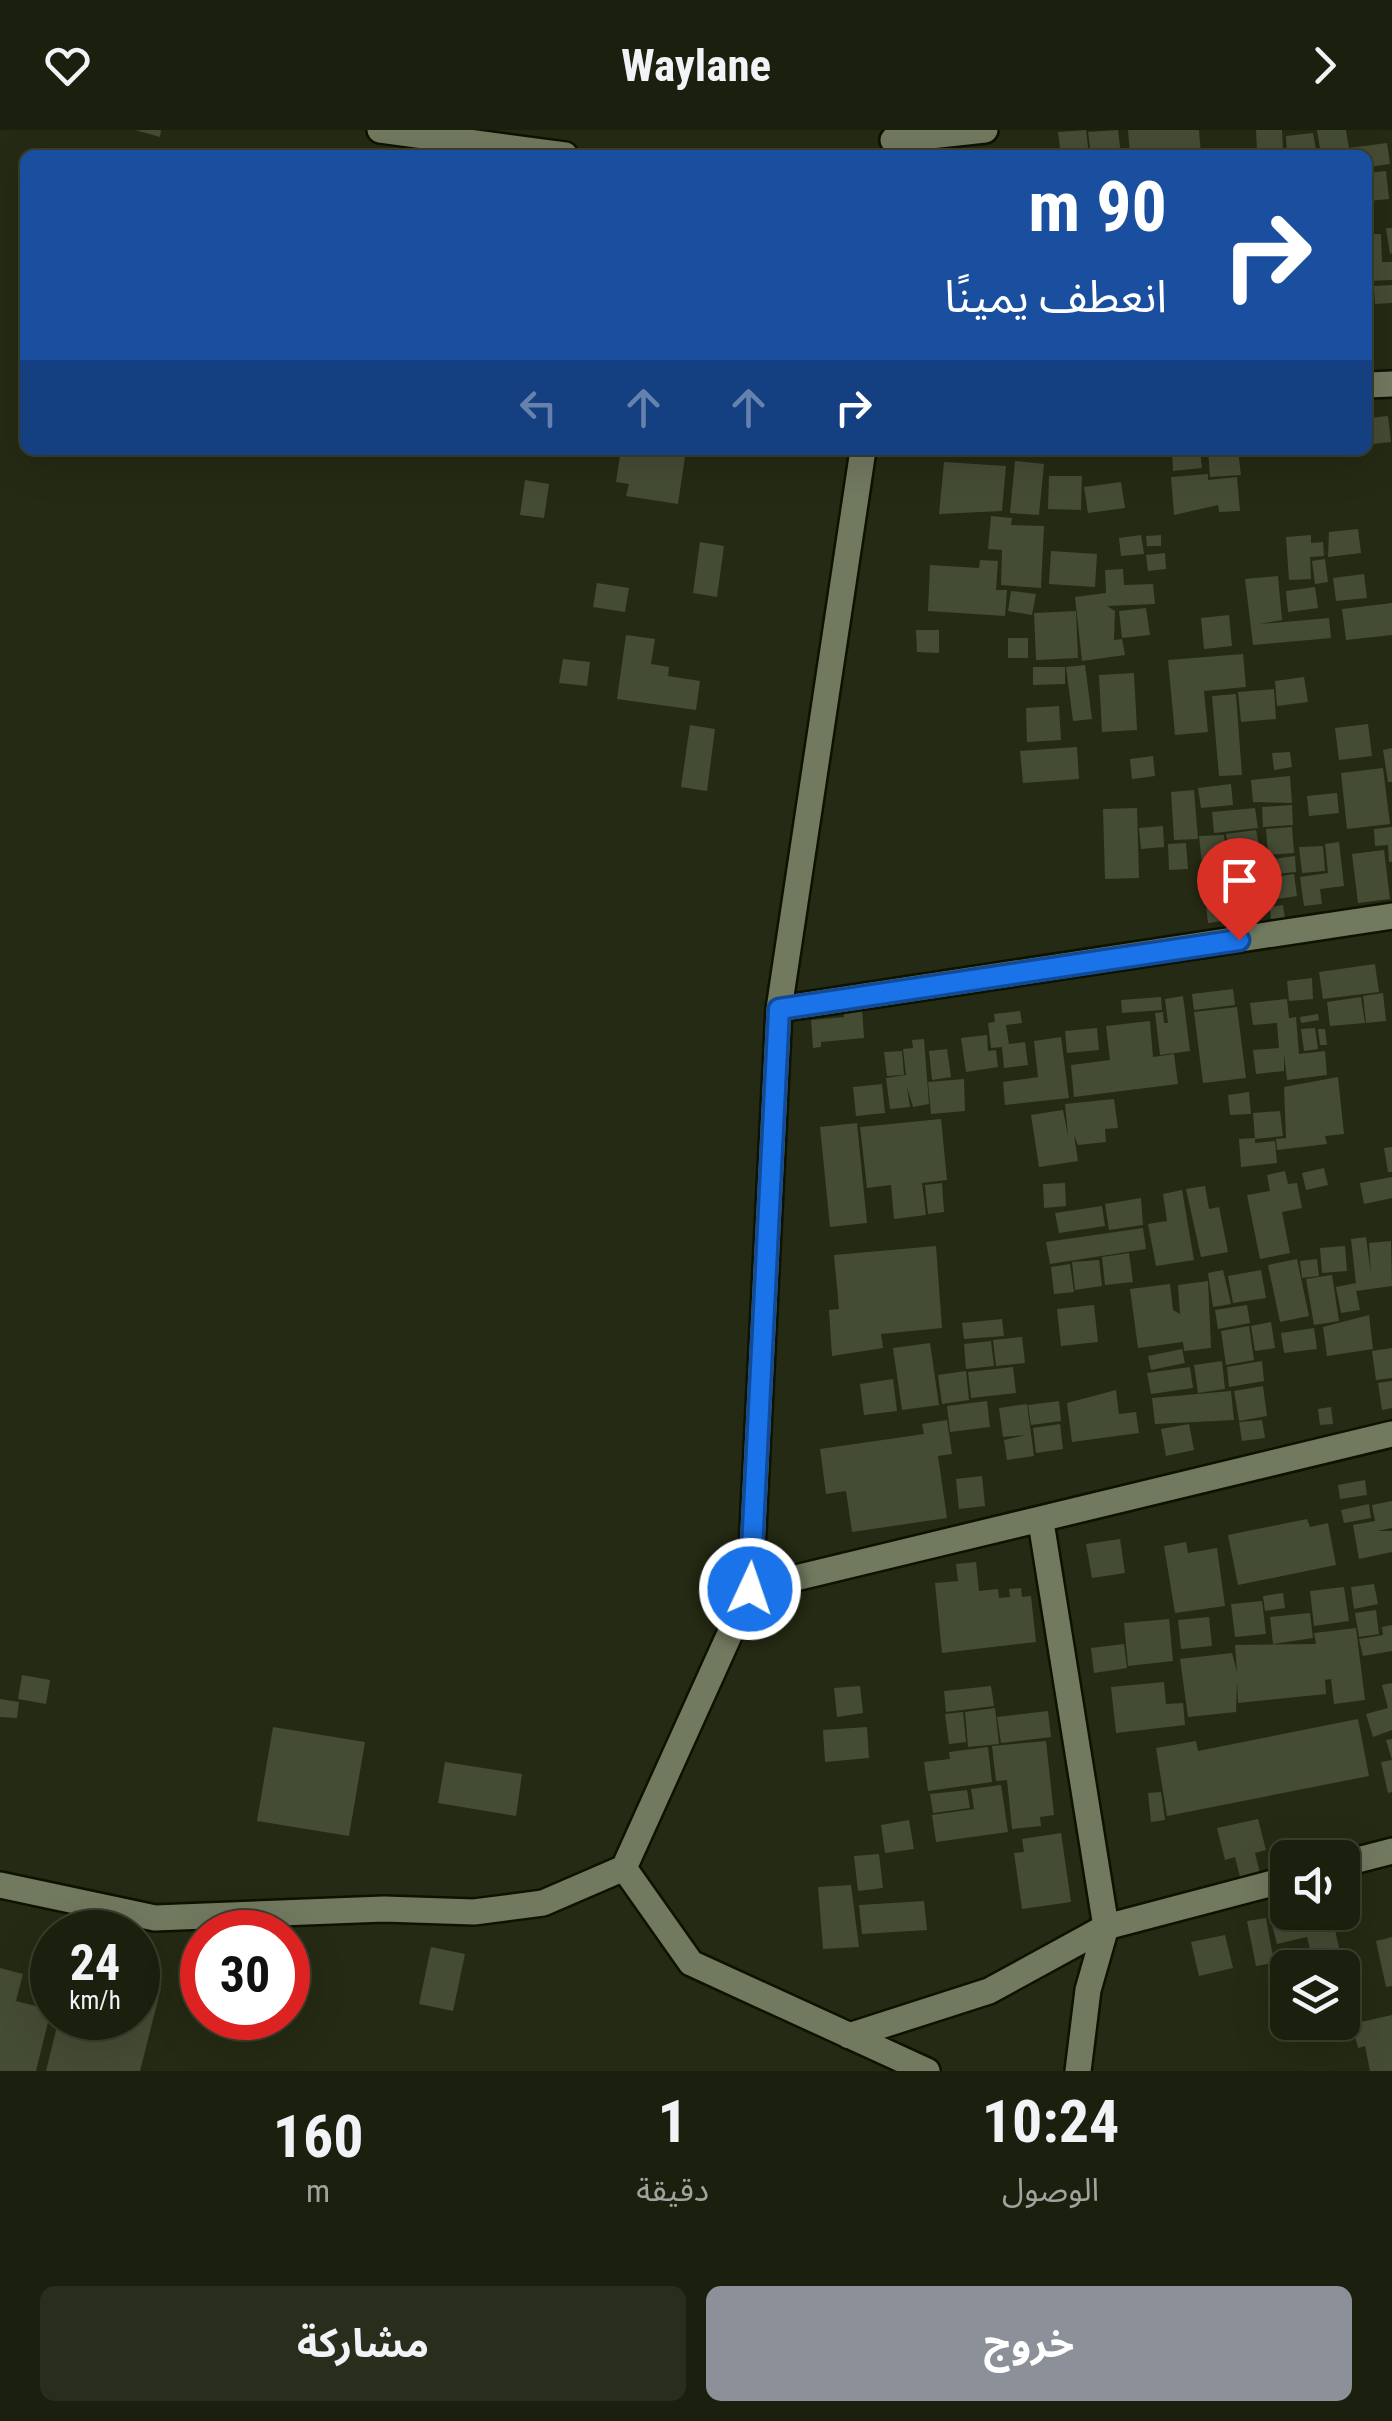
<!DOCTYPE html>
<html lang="ar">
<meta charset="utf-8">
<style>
:root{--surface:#1b200e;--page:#282d1c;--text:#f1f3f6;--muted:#a0a39e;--line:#393e2e;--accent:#8c9099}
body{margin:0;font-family:"Roboto Condensed","Noto Sans Arabic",sans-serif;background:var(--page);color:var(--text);direction:rtl;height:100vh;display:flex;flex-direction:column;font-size:38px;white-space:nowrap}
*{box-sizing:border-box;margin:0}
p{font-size:32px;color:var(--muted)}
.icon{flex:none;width:55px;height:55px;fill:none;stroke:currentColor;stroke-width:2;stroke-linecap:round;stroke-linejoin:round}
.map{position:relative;height:1941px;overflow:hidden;direction:ltr}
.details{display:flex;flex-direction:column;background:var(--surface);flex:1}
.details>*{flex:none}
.hud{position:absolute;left:20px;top:20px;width:1352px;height:305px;border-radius:15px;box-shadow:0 10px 40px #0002,0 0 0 2px var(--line);direction:rtl;background:#1a4fa0;color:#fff;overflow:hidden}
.buttons{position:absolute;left:1270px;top:1710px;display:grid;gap:20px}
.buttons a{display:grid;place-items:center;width:90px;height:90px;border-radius:15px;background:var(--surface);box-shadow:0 10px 40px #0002,0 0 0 2px var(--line);font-size:50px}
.speed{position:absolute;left:30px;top:1780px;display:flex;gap:20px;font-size:50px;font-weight:700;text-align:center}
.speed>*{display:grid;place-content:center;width:130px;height:130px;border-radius:50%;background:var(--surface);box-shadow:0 10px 40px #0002,0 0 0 2px var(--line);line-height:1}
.speed small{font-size:25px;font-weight:400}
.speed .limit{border:15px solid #d22;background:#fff;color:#111}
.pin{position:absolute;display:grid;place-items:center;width:85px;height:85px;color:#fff;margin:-102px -42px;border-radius:50% 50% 50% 0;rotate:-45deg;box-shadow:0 0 10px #0007}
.pin .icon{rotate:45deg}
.me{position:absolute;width:110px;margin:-55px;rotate:3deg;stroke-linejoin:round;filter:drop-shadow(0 0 8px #0008)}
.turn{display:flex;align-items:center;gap:35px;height:210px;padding:0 40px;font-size:45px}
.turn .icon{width:130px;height:130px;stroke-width:2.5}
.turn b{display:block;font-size:70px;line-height:85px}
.lanes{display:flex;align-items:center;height:95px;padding:0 40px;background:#0003;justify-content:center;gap:50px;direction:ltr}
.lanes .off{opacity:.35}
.eta{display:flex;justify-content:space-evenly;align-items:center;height:170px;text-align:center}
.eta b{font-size:60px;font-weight:700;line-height:70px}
.button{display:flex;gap:20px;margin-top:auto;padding:20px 40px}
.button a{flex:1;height:115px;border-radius:15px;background:var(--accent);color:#fff;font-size:40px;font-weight:700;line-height:115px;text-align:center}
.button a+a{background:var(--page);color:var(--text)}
header{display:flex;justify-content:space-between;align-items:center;height:130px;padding:0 40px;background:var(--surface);font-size:45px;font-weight:700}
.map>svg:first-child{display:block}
</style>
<header><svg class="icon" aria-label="forward" viewBox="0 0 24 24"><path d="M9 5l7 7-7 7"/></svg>Waylane<svg class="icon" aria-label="heart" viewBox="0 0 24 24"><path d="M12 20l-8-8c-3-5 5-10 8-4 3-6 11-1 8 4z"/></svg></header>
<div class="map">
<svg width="1392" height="1941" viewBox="0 0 1392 1941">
<rect width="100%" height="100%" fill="#242a13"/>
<!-- building -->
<path fill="#454c34" d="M135 0H161L160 7Z
M1086 0 1089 25H1061L1058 2Z
M1118 0 1121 25H1091L1088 2Z
M1128 0H1199L1201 25H1130Z
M1256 0H1282L1283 20 1257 22Z
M1317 0H1346L1349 18 1387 13 1390 34 1368 37V25H1321Z
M1313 3 1317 25H1287L1286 6Z
M1386 41 1389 69 1368 71V43Z
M1386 98H1392V123L1390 124Z
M1368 104H1381L1382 132H1392V150L1368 151Z
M1392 155V173L1375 174 1374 156Z
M1388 286 1391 312 1372 314 1369 288Z
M621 320H686L678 374 626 366 629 354 616 352Z
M935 320H966L965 324 935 323Z
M1172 320H1200L1202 338 1173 341Z
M1208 320H1238L1241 345 1210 347Z
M1015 331 1044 334 1039 385 1010 383Z
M944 332 1006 336 1002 381 939 384Z
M1208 344V350L1237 347 1240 381 1219 382 1218 375 1174 385 1171 347Z
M1049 346H1082L1081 380 1048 379Z
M525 350 549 354 544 388 520 385Z
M1121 352 1125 378 1088 383 1084 357Z
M991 386 1012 388 1011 395 1044 396 1041 458 1001 455 1002 420 988 419Z
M1358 399 1361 423 1328 427 1329 402Z
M1141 405 1144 424 1121 426 1119 408Z
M1161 405V416H1147L1146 406Z
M1311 405V413L1323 412 1324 426 1310 427 1311 449 1289 450 1286 407Z
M700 412 724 416 717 467 693 463Z
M1051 421 1097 424 1095 457 1049 454Z
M1165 423 1166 439 1148 441 1146 425Z
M1325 429 1328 452 1315 454 1312 431Z
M980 430 998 431 996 460H1007L1005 486 928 481 930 435 979 438Z
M1123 439 1124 455 1153 454 1155 474 1107 476 1115 481 1114 510 1122 509 1125 525 1082 531 1075 467 1106 463 1105 440Z
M1364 444 1367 468 1336 471 1333 448Z
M1278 446 1282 490 1260 494 1329 488 1331 508 1253 515 1245 449Z
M597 453 629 458 625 482 593 477Z
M1315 457 1318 478 1288 482 1286 461Z
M1011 461 1036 464 1032 485 1008 481Z
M1392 473V505L1346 510 1342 479Z
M1146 478 1150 505 1122 508 1119 481Z
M1076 481 1078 528 1036 530 1034 483Z
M1229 485 1232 516 1204 519 1201 488Z
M916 500H939V523L917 522Z
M626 505 655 509 651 534 669 537 668 546 700 551 696 580 617 569Z
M1008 508H1028V528H1008Z
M1243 524 1246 557 1204 561 1208 602 1175 605 1168 530Z
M563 529 590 532 587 556 559 553Z
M1085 535 1092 589 1073 591 1066 537Z
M1033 537H1065V554L1033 555Z
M1134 543 1137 600 1102 602 1099 545Z
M1304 547 1308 572 1277 576 1275 551Z
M1274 559 1276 589 1241 592 1238 562Z
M1236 564 1242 645 1219 646 1212 566Z
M1059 576 1061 610 1027 612 1026 578Z
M1368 594 1372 626 1339 630 1335 598Z
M690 595 715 599 707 661 681 657Z
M1077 617 1079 649 1023 653 1020 621Z
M1392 618V652H1388L1383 620Z
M1290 622 1292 637 1274 640 1272 623Z
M1153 626 1155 646 1132 649 1130 629Z
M1383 638 1390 694 1347 699 1341 643Z
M1290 646 1292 673 1253 672 1251 650Z
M1231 654 1233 675 1201 678 1198 658Z
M1194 660 1198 709 1174 710 1171 662Z
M1337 663 1339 683 1309 686 1307 666Z
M1292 675 1293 695 1263 697 1262 677Z
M1137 678 1139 748 1105 749 1103 679Z
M1255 678 1258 698 1214 703 1212 682Z
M1163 696 1164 717 1141 719 1139 698Z
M1292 697 1294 723 1268 725 1266 699Z
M1392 697V732H1389L1388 715 1375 716 1374 699Z
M1256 700 1265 747 1231 750 1226 704Z
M1224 705 1229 751 1204 753 1199 706Z
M1339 712 1344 756 1320 759 1322 774 1304 776 1300 747 1328 743 1325 714Z
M1186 713 1188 739 1169 740 1168 714Z
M1323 716 1325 741 1302 743 1299 717Z
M1384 720 1390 769 1358 773 1352 724Z
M1295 726 1296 742 1267 745 1266 730Z
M1294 744 1297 766 1271 770 1269 748Z
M1261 751 1265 785 1208 793 1204 755 1220 754 1224 787V772L1242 771 1240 753Z
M1234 754 1235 763 1224 765 1223 756Z
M1283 775 1285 789 1271 790 1270 777Z
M1375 834 1379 862 1323 869 1319 842Z
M1312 848 1313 869 1289 871 1287 851Z
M1233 859 1235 875 1194 880 1192 864Z
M1383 863 1386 891 1366 893 1363 866Z
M1183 866 1190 921 1160 925 1155 883 1163 882 1164 893H1168L1165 869Z
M1161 867 1162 880 1122 883 1121 870Z
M1361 867 1365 893 1330 896 1327 872Z
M1287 869 1289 888 1296 887 1299 924 1325 921 1327 945 1287 950 1284 924V941L1256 944 1253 920 1279 918 1277 893 1253 895 1250 873Z
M1237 877 1246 948 1203 953 1194 882Z
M862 878 864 908 821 912V917L813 918 811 890 844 887 843 879Z
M1020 881 1022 893 1006 895 1009 914 1025 912 1028 935 1004 938 1002 917 991 918 988 893 995 892 994 884Z
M1318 884 1319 890 1301 893 1300 887Z
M1150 891 1153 927 1174 924 1178 954 1074 967 1071 935 1110 930 1106 896Z
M1097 898 1099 920 1067 923 1065 901Z
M1315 898 1318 919 1304 921 1301 899Z
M1318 899H1325L1327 915H1320Z
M987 905 988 921 996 920 998 937 966 942 961 908Z
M1061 907 1069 968 1005 975 1003 952 1038 947 1034 911Z
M924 909 929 974 913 977 907 957 910 977 890 979 886 948 906 945 903 919 913 918 912 910Z
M947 919 951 947 932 950 929 921Z
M902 921 904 945 887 946 884 922Z
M1338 947 1344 1004 1325 1006 1327 1014 1277 1020 1276 1009 1286 1008 1284 957Z
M964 949 965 981 931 984 928 952Z
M882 954 885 983 856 986 853 957Z
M1249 962 1251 984 1230 985 1228 965Z
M1114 969 1118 998 1105 999 1106 1012 1078 1015 1074 1005 1078 1031 1039 1037 1031 985 1063 980 1068 1006 1065 974Z
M1280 981 1283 1006 1255 1009 1253 983Z
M941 989 947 1050 922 1053 926 1085 894 1089 891 1055 867 1058 860 997Z
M857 993 867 1093 830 1097 820 997Z
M1255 1008V1013L1275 1011 1277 1033 1241 1037 1239 1009Z
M1392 1017V1042H1388L1384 1018Z
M1324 1038 1328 1055 1306 1060 1302 1043Z
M1285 1041 1288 1054 1297 1053 1302 1078 1282 1082 1290 1123 1260 1129 1247 1065 1270 1061 1267 1045Z
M1392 1047V1068L1364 1074 1360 1053Z
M942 1053 944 1082 928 1084 925 1055Z
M1065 1053 1066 1076 1044 1078 1043 1054Z
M1205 1056 1209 1079 1219 1077 1228 1122 1201 1127 1186 1059Z
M1182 1060 1194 1130 1156 1136 1148 1094 1167 1091 1163 1064Z
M1141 1068 1143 1095 1109 1100 1105 1074Z
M1102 1076 1105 1096 1059 1103 1055 1083Z
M1143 1098 1146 1119 1050 1134 1046 1112Z
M1366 1107 1371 1144 1369 1113 1391 1111 1392 1156 1356 1161 1360 1180 1341 1183 1336 1157 1356 1153 1351 1109Z
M936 1116 942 1198 881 1204 883 1218 832 1226 829 1180 839 1179 834 1125Z
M1345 1116 1347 1141 1322 1143 1320 1118Z
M1129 1123 1133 1152 1105 1155 1102 1127Z
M1297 1129 1309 1186 1280 1192 1268 1135Z
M1317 1129 1319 1146 1302 1148 1300 1131Z
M1099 1130 1102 1156 1075 1160 1072 1132Z
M1070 1134 1074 1162 1054 1164 1051 1137Z
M1223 1140 1231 1174 1213 1177 1208 1143Z
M1261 1140 1266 1168 1233 1173 1228 1146Z
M1332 1145 1339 1191 1314 1195 1306 1149Z
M1208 1151 1211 1218 1184 1221 1183 1212 1138 1218 1130 1159 1170 1154 1173 1180 1180 1184 1178 1155Z
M1094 1175 1098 1212 1061 1216 1057 1179Z
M1247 1175 1250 1193 1218 1199 1215 1180Z
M1369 1185 1373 1219 1327 1226 1323 1197Z
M1002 1189 1004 1206 964 1209 962 1193Z
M1271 1192 1275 1218 1255 1221 1251 1196Z
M1249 1196 1254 1230 1226 1235 1221 1201Z
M1314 1198 1317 1219 1284 1223 1281 1203Z
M1022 1207 1025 1233 996 1236 993 1210Z
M991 1211 994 1236 966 1239 964 1214Z
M930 1213 939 1275 902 1280 893 1218Z
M1392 1218V1248L1376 1250 1372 1221Z
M1182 1219 1185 1233 1151 1240 1148 1226Z
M1222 1231 1225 1259 1198 1263 1194 1235Z
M1262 1231 1264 1251 1229 1257 1227 1237Z
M1013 1237 1016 1263 971 1268 968 1242Z
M1190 1237 1193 1258 1151 1264 1147 1243Z
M966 1241 969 1270 942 1274 938 1245Z
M893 1249 897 1281 864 1285 860 1254Z
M1392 1251V1278L1382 1280 1378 1253Z
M1263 1256 1267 1286 1239 1291 1234 1261Z
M1116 1260 1119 1284 1136 1282 1139 1303 1072 1312 1067 1273Z
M1231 1261 1234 1290 1155 1294 1152 1268Z
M987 1271 990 1297 950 1302 947 1276Z
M1059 1271 1061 1291 1031 1295 1028 1275Z
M1027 1274 1034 1326 1007 1330 1004 1310 1026 1305 1003 1307 999 1278Z
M1331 1277 1333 1294 1320 1295 1318 1279Z
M947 1290 952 1324 938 1326 947 1388 852 1402 846 1361 826 1364 820 1319 924 1304 922 1294Z
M1262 1290 1265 1308 1242 1311 1239 1292Z
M1060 1294 1063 1319 1036 1323 1033 1298Z
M1189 1294 1194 1320 1166 1326 1161 1299Z
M982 1346 985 1376 959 1379 956 1349Z
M1365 1350 1367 1365 1340 1369 1338 1355Z
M1392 1371V1398L1377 1401H1392V1422L1359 1429 1353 1395 1375 1391 1372 1375Z
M1369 1374 1371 1388 1344 1393 1341 1380Z
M1307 1389 1310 1397 1328 1393 1336 1435 1238 1455 1228 1405Z
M1120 1409 1125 1443 1092 1448 1086 1414Z
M1186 1412 1188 1423 1217 1418 1225 1476 1175 1483 1164 1416Z
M976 1432 979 1461 998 1459 999 1468 1010 1467 1009 1459 1021 1458 1022 1467 1031 1466 1036 1512 942 1523 935 1453 958 1451 956 1434Z
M1374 1454 1378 1474 1354 1479 1351 1457Z
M1344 1457 1349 1491 1314 1496 1310 1461Z
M1283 1463 1285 1478 1265 1481 1263 1466Z
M1262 1471 1266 1504 1235 1507 1231 1474Z
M1376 1480 1379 1504 1359 1507 1355 1483Z
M1310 1483 1313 1508 1273 1514 1270 1487Z
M1209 1487 1212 1516 1181 1519 1178 1490Z
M1169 1489 1173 1531 1128 1536 1124 1493Z
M1392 1495V1521L1363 1526 1359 1509 1383 1505 1382 1497Z
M1356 1498 1365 1570 1334 1574 1331 1549 1325 1550 1326 1564 1238 1573 1237 1551 1236 1582 1188 1587 1180 1529 1232 1523 1237 1542 1235 1515 1316 1514 1314 1503Z
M1124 1514 1127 1538 1094 1543 1091 1518Z
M22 1545 50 1550 46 1574 18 1569Z
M1164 1552 1166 1574 1183 1573 1185 1595 1116 1603 1111 1557Z
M1392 1553V1600L1373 1607 1366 1584 1388 1578 1382 1555Z
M860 1556 863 1583 837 1587 834 1558Z
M991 1556 994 1576 946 1582 944 1561Z
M0 1569 19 1572 17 1588 0 1587Z
M995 1578 999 1614 968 1617 965 1582Z
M1048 1581 1051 1607 1001 1613 997 1587Z
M963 1582 966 1612 949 1614 945 1584Z
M1358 1589 1369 1646 1167 1686 1156 1618 1196 1611 1198 1621Z
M273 1597 365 1612 349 1706 257 1691Z
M867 1597 869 1628 825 1632 823 1600Z
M1392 1609V1662L1388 1663 1381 1632 1392 1630 1386 1610Z
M1046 1611 1054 1685 1040 1687 1041 1696 1012 1699 1007 1650 996 1651 992 1616Z
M988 1617 992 1652 928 1661 924 1632 950 1629 949 1622Z
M445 1632 522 1644 516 1686 438 1673Z
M1001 1655 1008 1702 936 1712 932 1685 974 1679 971 1659Z
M967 1660 970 1678 933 1683 930 1664Z
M1161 1662 1165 1690 1151 1692 1148 1663Z
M1258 1689 1266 1720 1255 1723 1260 1743 1240 1747 1235 1727 1225 1730 1217 1698Z
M909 1690 914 1719 885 1723 881 1695Z
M1061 1703 1071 1772 1022 1779 1014 1723 1024 1722 1022 1709Z
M879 1724 883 1758 858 1761 854 1726Z
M851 1755 859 1817 823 1819 818 1757Z
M924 1771 927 1800 862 1804 859 1775Z
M1288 1779 1331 1782 1340 1822 1312 1827 1307 1807 1277 1814 1269 1783Z
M1266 1788 1274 1833 1256 1836 1247 1791Z
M1225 1805 1233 1838 1199 1846 1191 1812Z
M1392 1807V1856L1386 1857 1376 1811Z
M431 1817 465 1824 453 1881 419 1874Z
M0 1838 23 1844 16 1871 51 1880 36 1941H0Z
M138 1852 161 1858 140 1941H46L59 1888H138Z
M1392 1885V1941H1370L1365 1916 1358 1918 1352 1894Z"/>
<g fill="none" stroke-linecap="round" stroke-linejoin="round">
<defs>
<path id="street" d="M380 0 565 25
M893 10 985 0
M1368 255 1392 254
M863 320 779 879 750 1459 624 1738 691 1833 927 1941
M779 879 1392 786
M1041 1392 1106 1797 1088 1860 1078 1941
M750 1459 1392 1304
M1342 1734 1392 1721
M0 1755 155 1788 384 1779 474 1782 543 1773 624 1738
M849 1906 989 1861 1106 1797 1288 1749"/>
</defs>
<!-- street casing -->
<use href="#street" stroke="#0d1201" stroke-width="30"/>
<!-- street -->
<use href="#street" stroke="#71795f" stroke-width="25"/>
</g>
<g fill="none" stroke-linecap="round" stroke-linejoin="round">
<defs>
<path id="route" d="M750 1459 779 879 1239 810"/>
</defs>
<!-- route casing -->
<use href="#route" stroke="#114b97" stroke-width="25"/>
<!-- route -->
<use href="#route" stroke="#1a73e8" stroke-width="18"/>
</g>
</svg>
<div class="buttons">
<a><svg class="icon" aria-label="sound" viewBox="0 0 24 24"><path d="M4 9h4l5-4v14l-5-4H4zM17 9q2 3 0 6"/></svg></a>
<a><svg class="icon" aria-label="layers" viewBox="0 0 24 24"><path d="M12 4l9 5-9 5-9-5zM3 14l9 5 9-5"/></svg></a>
</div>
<div class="speed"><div>24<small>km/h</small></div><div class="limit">30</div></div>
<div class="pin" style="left:1239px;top:810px;background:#d93025"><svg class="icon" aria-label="arrive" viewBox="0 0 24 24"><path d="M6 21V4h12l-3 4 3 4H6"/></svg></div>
<svg class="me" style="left:750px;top:1459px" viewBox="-20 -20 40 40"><circle r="17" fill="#1a73e8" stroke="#fff" stroke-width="3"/><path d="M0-11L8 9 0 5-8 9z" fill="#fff"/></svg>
<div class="hud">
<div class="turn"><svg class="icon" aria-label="right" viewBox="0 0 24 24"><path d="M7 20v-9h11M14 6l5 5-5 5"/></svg><div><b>90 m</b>انعطف يمينًا</div></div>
<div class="lanes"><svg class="icon off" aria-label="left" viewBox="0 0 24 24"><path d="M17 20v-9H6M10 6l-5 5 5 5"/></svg><svg class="icon off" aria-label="ahead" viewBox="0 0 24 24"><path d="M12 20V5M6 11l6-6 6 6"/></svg><svg class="icon off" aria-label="ahead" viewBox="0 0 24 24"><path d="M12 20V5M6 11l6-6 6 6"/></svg><svg class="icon" aria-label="right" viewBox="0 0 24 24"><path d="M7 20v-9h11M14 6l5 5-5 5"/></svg></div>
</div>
</div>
<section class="details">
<div class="eta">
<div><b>10:24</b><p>الوصول</p></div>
<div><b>1</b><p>دقيقة</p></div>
<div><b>160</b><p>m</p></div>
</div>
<div class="button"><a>خروج</a><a>مشاركة</a></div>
</section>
